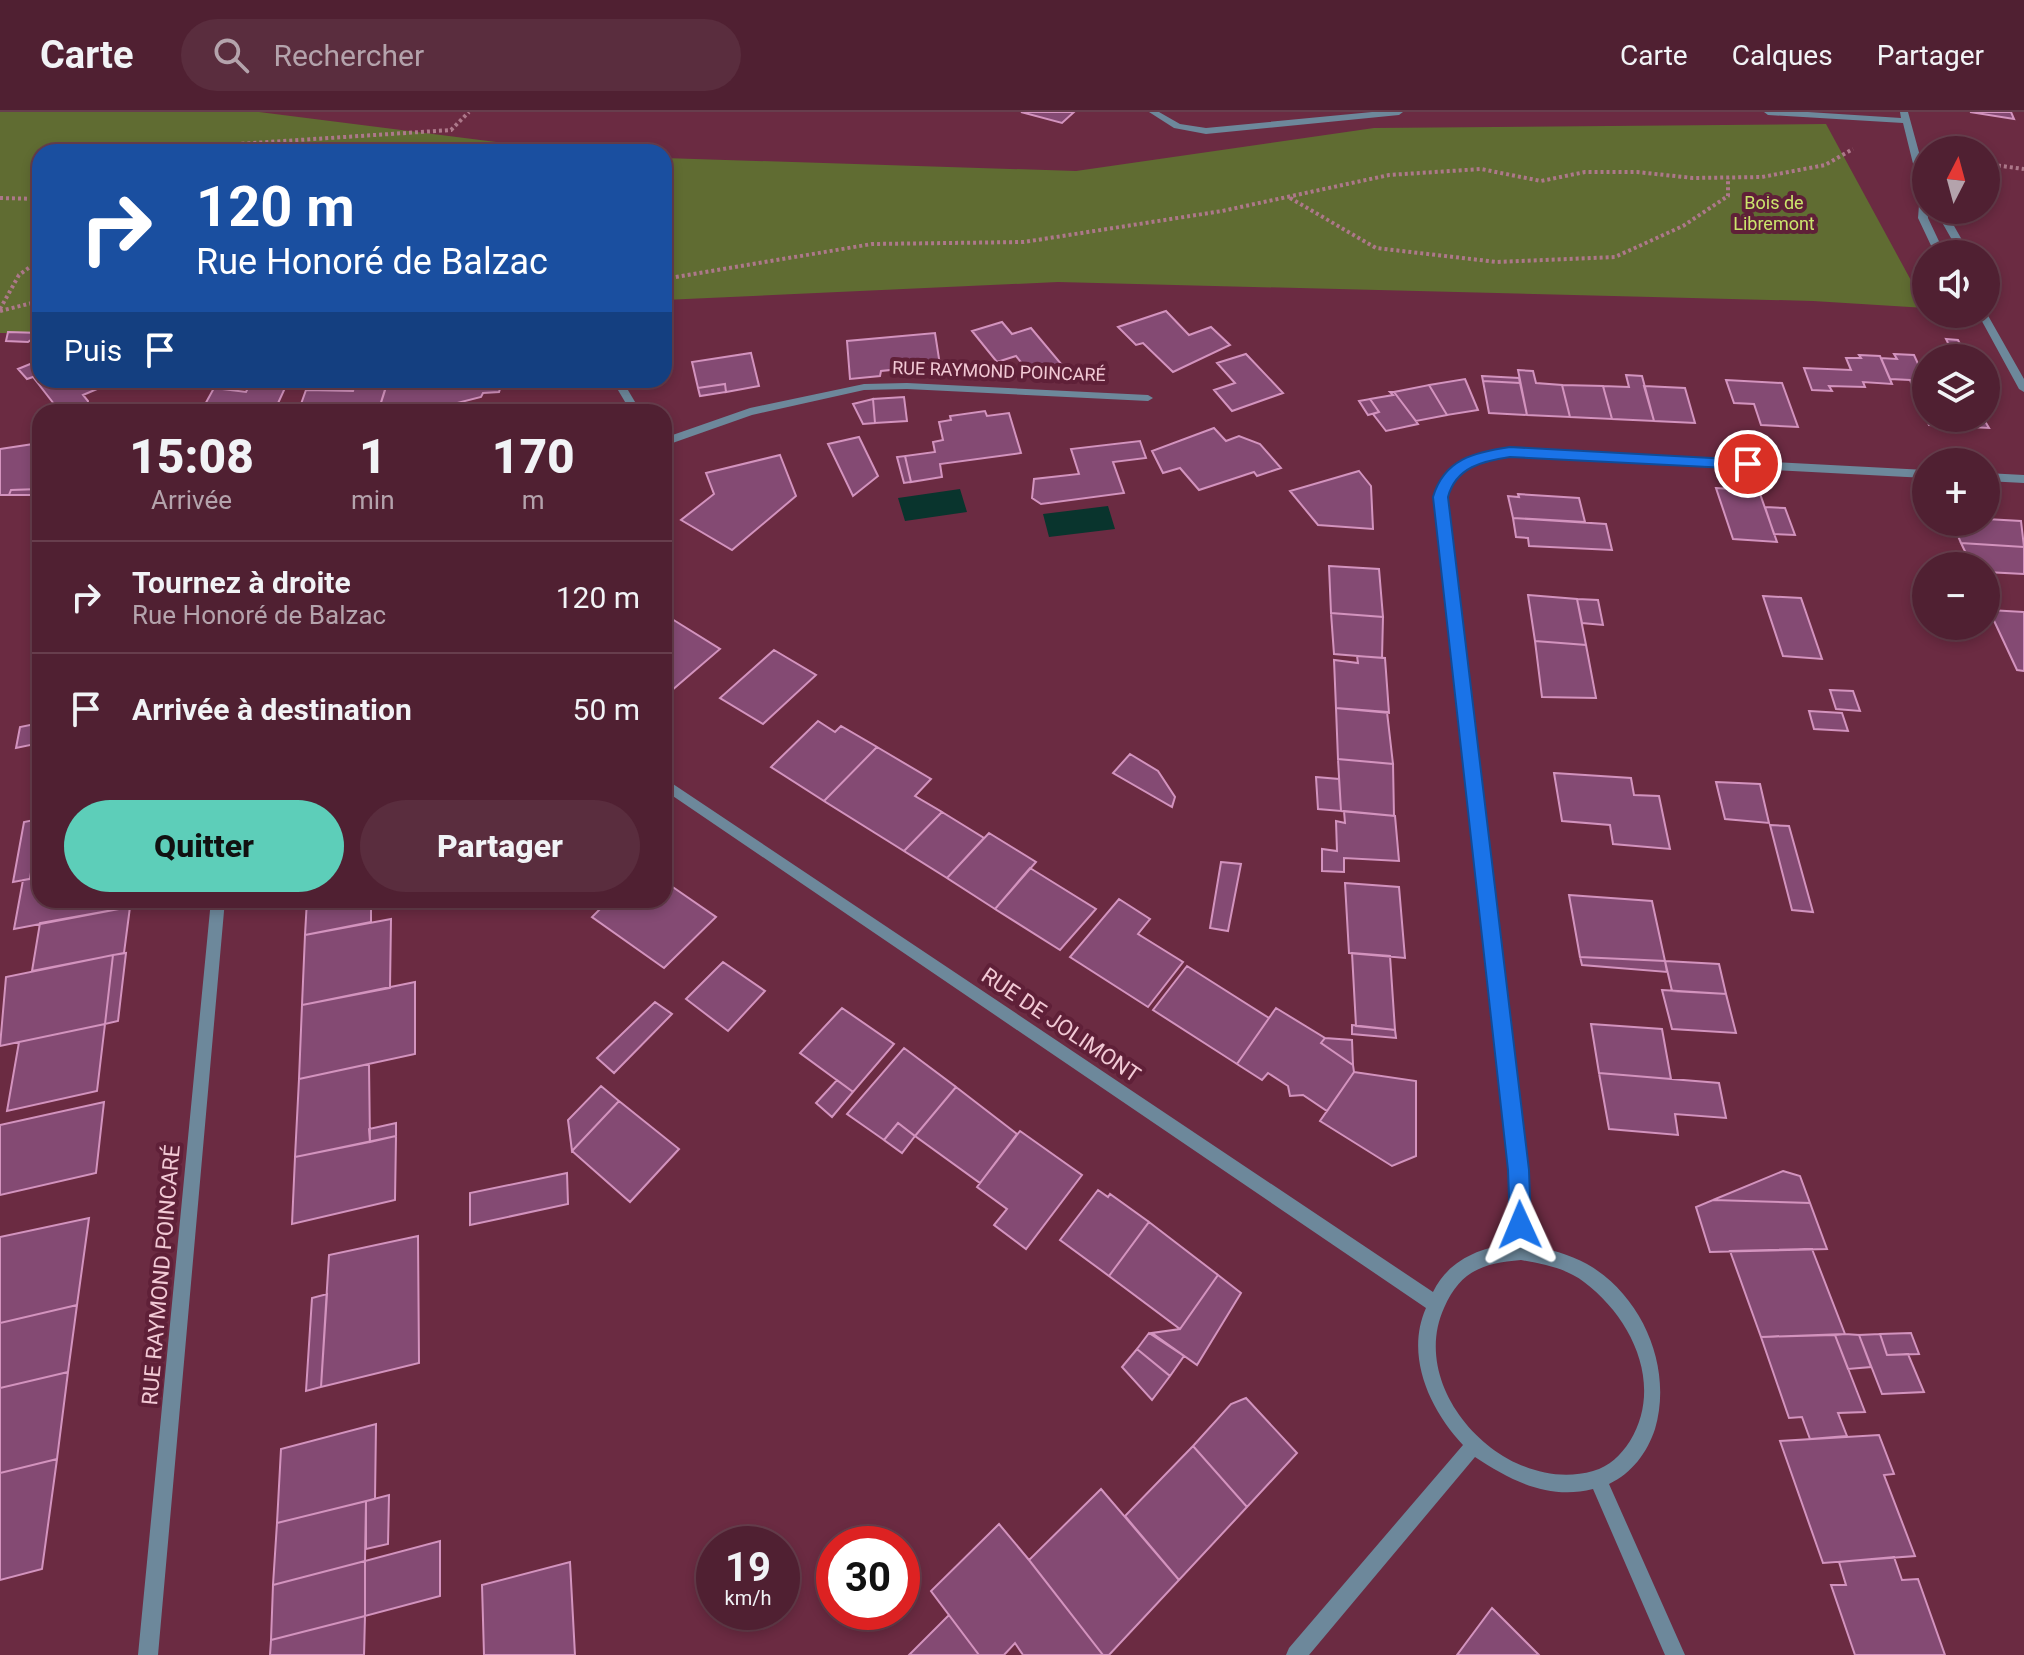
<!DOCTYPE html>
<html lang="fr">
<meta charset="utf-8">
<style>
:root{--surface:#502032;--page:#5a2d3e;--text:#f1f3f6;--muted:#b4a3ac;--line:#673e4d;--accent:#5dceb9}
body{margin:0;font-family:Roboto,sans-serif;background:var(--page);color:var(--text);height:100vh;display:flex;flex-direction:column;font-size:30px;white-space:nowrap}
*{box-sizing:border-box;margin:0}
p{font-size:26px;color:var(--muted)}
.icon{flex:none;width:44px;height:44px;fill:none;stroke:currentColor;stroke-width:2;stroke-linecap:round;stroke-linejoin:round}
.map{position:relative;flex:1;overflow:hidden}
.details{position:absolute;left:32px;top:292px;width:640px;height:504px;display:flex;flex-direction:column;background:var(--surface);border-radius:24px;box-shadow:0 4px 12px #0003,0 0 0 2px var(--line)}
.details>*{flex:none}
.guide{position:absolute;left:32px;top:32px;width:640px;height:244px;border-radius:24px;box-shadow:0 4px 12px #0003,0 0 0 2px var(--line);background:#1a4fa0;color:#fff;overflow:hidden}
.needle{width:52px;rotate:6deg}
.fabs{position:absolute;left:1912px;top:24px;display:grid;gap:16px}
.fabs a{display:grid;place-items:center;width:88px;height:88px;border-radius:50%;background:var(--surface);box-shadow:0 4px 12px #0003,0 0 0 2px var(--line);font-size:40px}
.speed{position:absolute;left:696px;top:1414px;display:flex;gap:16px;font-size:40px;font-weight:700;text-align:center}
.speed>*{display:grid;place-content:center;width:104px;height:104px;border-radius:50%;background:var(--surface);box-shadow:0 4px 12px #0003,0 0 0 2px var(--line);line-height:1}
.speed small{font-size:20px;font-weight:400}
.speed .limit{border:12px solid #d22;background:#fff;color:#111}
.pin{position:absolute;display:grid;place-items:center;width:68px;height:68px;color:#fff;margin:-34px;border:4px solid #fff;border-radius:50%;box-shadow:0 2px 8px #0007}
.me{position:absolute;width:88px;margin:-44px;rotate:359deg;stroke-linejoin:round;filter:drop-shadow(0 0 6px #0008)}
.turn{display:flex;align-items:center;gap:28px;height:168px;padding:0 32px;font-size:36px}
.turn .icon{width:104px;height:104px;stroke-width:2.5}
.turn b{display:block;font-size:56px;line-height:68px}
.then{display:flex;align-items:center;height:76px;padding:0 32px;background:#0003;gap:16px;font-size:30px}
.eta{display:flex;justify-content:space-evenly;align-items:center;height:136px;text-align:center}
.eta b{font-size:48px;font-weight:800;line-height:56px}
.button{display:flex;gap:16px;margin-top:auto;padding:16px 32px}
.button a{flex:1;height:92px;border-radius:48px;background:var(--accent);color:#111;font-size:32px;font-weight:800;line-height:92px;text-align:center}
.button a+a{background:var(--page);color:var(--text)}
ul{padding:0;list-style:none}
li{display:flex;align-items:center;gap:24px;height:112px;padding:0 32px;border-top:2px solid var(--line)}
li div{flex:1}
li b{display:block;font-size:30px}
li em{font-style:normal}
header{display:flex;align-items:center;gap:48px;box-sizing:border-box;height:112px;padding:0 40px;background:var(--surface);border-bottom:2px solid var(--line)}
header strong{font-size:38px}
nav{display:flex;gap:44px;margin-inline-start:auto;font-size:28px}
.search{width:560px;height:72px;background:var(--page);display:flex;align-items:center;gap:20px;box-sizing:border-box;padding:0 28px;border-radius:44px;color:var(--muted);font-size:30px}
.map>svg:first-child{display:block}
</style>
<header>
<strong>Carte</strong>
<div class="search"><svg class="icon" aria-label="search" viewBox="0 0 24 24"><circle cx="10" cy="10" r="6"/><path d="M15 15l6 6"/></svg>Rechercher</div>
<nav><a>Carte</a><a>Calques</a><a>Partager</a></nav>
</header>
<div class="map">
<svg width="2024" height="1543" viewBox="0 0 2024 1543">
<rect width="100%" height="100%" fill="#6b2b42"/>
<!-- green -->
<path fill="#606c32" d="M0 0H259L574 40H40V221H0Z
M1826 12 1926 196 1813 189 1058 170 664 188V46L1076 59 1374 16Z"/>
<!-- water -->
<path fill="#09342d" d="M960 377 967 400 905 409 898 386Z
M1108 394 1115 417 1049 425 1043 402Z"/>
<!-- building -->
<path fill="#844a73" stroke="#d393be" stroke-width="2" d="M1021 0H1074L1062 11Z
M2011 0 2014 7 1970 0Z
M1166 199 1189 223 1211 215 1230 233 1173 260 1143 231 1136 233 1118 215Z
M1002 210 1012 222 1031 216 1062 253 1031 263 1016 244 997 250 972 219Z
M8 220 40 221 28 230 6 229Z
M935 221 940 253 881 259 880 264 850 267 847 229Z
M1946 227 1958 228 1967 246 1955 245Z
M751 241 759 274 726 280 725 272 698 276 692 250Z
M1246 242 1283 281 1232 299 1214 278 1235 271 1217 251Z
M1894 242 1914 243 1926 269V306L1910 268 1890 267 1881 246 1897 247Z
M1859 243 1880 244 1892 272 1863 270 1865 275 1829 274 1832 279 1812 278 1804 256 1851 258 1846 246H1861Z
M40 248V268L106 269 102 275 83 283 88 289 86 300H44L54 292 33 265 27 267 18 257Z
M1518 258 1533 259 1536 271 1562 273 1570 305 1527 303Z
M1626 263 1642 264 1654 309 1612 307 1603 274 1629 275Z
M1482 264 1519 266 1520 271 1483 269Z
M1465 267 1478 298 1447 303 1429 273Z
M503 268 499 280 483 281 481 285 422 300H378L388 269Z
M1726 268 1782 271 1798 315 1761 313 1754 292 1734 291Z
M1483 269 1520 271 1527 303 1489 301Z
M387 271 378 300H293L296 293 301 292 306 278 353 279 355 272Z
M725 272 726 280 700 284 698 276Z
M1429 273 1447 303 1416 309 1394 280Z
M1562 273 1603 274 1612 307 1570 305Z
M1644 274 1685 276 1695 311 1654 309Z
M214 276 246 280 248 276H285L274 300H193L203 296Z
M1390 280H1394L1418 312 1386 319 1373 302 1379 300 1370 287 1393 283Z
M904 285 907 309 875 311 873 287Z
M873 287 875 311 863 312 853 292Z
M1370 287 1379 300 1368 303 1359 289Z
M985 299 987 304 1009 301 1021 341 940 352 942 365 911 370 905 344 935 340 933 330 943 328 939 310 951 308 950 304Z
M1926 306H1983L1989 316 1929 313Z
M1214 316 1226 329 1239 324 1260 332 1281 356 1257 364 1254 360 1199 378 1180 356 1163 361 1152 339Z
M859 325 878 364 853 384 828 332Z
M1140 329 1146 346 1113 350 1124 381 1041 392 1032 386 1034 367 1079 362 1071 337Z
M40 331V377L11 378 9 383H0V337Z
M780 343 796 384 732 438 681 408 714 382 706 361Z
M905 344 911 370 904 371 897 345Z
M1359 359 1371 374 1373 417 1318 413 1290 379Z
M1716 376 1759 379 1777 430 1733 427Z
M40 377 37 383H9L11 378Z
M1518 382 1579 386 1585 410 1513 406 1508 384 1519 385Z
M1765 395 1785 396 1795 423 1774 422Z
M1513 406 1606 412 1612 438 1529 434 1528 426 1516 425Z
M1986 407 2021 409 2024 435 1961 431 1952 410Z
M1961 431 2024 435V462L1986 460V454H1972Z
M1329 454 1379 457 1383 505 1331 501Z
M1528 483 1577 487 1586 533 1535 529Z
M1763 484 1801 486 1822 547 1783 544Z
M1577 487 1598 488 1603 513 1582 511Z
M1989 498 2024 500V559L2017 558Z
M1331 501 1383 505 1382 546 1334 542Z
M672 507 720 537 664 585V514Z
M1535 529 1586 533 1596 586 1542 585Z
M774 538 816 563 763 612 720 586Z
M1357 544 1385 546 1389 601 1336 596 1334 548 1358 551Z
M1830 578 1853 579 1860 599 1836 597Z
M1336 596 1387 600 1393 652 1338 647Z
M1809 599 1842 601 1848 619 1814 617Z
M818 609 835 620 841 614 877 635 824 689 771 655Z
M40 611V631L16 636 20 615Z
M877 635 931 667 915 684 942 700 904 739 824 689Z
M1130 642 1158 659 1175 685 1172 695 1113 661Z
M1338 647 1393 652 1394 704 1341 699Z
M1554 661 1631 666 1634 683 1659 684 1670 737 1613 732 1610 713 1562 709Z
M1316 665 1339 667 1341 699 1318 697Z
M1716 670 1760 672 1769 711 1725 707Z
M1344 699 1395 704 1399 749 1344 746V760L1322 759V737L1337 739 1336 709 1345 711Z
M942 700 984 726 947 766 904 739Z
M39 707 30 767 13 770 24 710Z
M39 707 40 765 30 767Z
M1770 713 1789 714 1813 800 1792 798Z
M989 721 1036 750 995 797 947 766Z
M1221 750 1241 752 1228 819 1210 816Z
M1030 756 1096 797 1060 838 995 797Z
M40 765V788H131L130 795 14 817 23 768Z
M664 769 716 805 664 856 592 805 609 788H664Z
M1345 771 1399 775 1405 846 1349 841Z
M1569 783 1652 789 1665 849 1580 845Z
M1119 787 1150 807 1138 822 1183 850 1148 895 1070 845Z
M307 788H371V810L305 823Z
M130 795 124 841 32 859 40 811Z
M391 807 390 876 302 893 305 823Z
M126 841 118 909 105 912 113 843Z
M1352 841 1390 844 1395 918 1356 914Z
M113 843 105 912 0 934 6 865Z
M1580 845 1665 849 1667 860 1582 853Z
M1665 849 1719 852 1726 882 1672 879Z
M723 850 765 879 728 919 686 887Z
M1187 854 1269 906 1237 952 1153 898Z
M415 870V942L299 967 302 893Z
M1662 878 1726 882 1736 921 1672 917Z
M655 890 672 902 614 961 597 946Z
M842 896 894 932 853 980 800 941Z
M1276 896 1325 926 1321 931 1353 953 1354 960 1327 999 1303 983 1290 984 1288 974 1268 961 1262 968 1237 952Z
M105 912 97 979 7 999 19 930Z
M1591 912 1662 917 1671 967 1599 961Z
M1352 913 1395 918 1396 926 1352 922Z
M1325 926 1352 928 1353 953 1321 931Z
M904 936 956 975 915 1024 898 1011 884 1028 847 1002Z
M369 952 370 1030 295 1045 299 967Z
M1354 960 1416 969V1044L1392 1054 1320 1009Z
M1599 961 1719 971 1726 1006 1675 1002 1678 1023 1609 1017Z
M837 968 853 980 832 1005 816 991Z
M601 974 619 989 572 1039 568 1008Z
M956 975 1017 1022 980 1071 915 1024Z
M619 989 679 1037 630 1090 572 1039Z
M104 990 96 1061 0 1083V1013Z
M396 1011V1024L370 1030 369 1017Z
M898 1011 915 1024 902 1041 884 1028Z
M1020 1019 1082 1063 1026 1137 994 1113 1007 1097 977 1075Z
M396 1024 395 1088 292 1112 295 1045Z
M1783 1059 1800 1064 1810 1091 1713 1088Z
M567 1061 568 1092 470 1113V1081Z
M1098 1078 1108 1085 1110 1082 1149 1110 1109 1164 1060 1128Z
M1713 1088 1810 1091 1827 1137 1710 1140 1696 1095Z
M89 1106 77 1193 0 1211V1125Z
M1149 1110 1218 1163 1180 1217 1109 1164Z
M418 1124 419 1251 321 1275 329 1143Z
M1812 1137 1845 1222 1761 1225 1730 1139Z
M1218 1163 1241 1181 1197 1253 1152 1221 1180 1217Z
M327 1182 321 1275 306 1279 312 1186Z
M77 1193 68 1260 0 1276V1211Z
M1149 1221 1184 1244 1170 1264 1137 1237Z
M1911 1221 1919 1242 1887 1243 1880 1222Z
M1845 1222 1859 1223 1871 1255 1848 1257 1835 1223Z
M1880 1222 1887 1243 1908 1242 1924 1280 1882 1282 1859 1223Z
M1835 1223 1865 1300 1838 1301 1847 1324 1810 1327 1802 1305 1789 1306 1761 1225Z
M1137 1237 1170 1264 1152 1288 1122 1255Z
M68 1260 57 1347 0 1361V1276Z
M1246 1286 1297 1341 1247 1395 1193 1334 1231 1292Z
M376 1312 375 1387 277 1411 281 1337Z
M1879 1323 1894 1362 1884 1363 1915 1444 1823 1451 1780 1329Z
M1193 1334 1247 1395 1179 1468 1125 1404Z
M57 1347 42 1457 0 1468V1361Z
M1101 1377 1179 1468 1109 1543H1103L1029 1448Z
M389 1383 388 1432 366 1437V1389Z
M366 1389 365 1449 273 1473 277 1411Z
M999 1412 1029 1448 1103 1543H1023L1015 1531 1004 1543H979L931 1479Z
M440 1429V1484L365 1504V1449Z
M1894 1445 1902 1468 1918 1467 1945 1543H1855L1831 1473H1846L1839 1450Z
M365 1449V1504L271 1528 273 1473Z
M570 1450 575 1543H484L482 1473Z
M1492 1496 1539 1543H1457Z
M949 1503 979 1543H909Z
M365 1504 364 1543H270L271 1528Z"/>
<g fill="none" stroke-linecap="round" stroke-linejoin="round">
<!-- path -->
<path stroke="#ad788a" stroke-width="4" stroke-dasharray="3 3" stroke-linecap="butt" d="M219 40 238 32 451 18 469 0
M1986 52 2024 57
M0 86 40 87
M1290 86 1376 136 1497 150 1615 145 1683 114 1728 84V66
M664 167 872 132 1024 130 1222 99 1389 63 1481 57 1541 69 1585 60H1637L1693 66 1762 65 1825 53 1853 37
M0 197 19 163 40 148
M0 199 40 189"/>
<!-- minor -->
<path fill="#6d889b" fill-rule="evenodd" d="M1149 0H1159L1180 12 1206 16 1372 0H1403L1399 3 1206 22 1174 16Z
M1764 0H1808L1901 6 1900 0H1908L1926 66 1928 106 1945 142H1935L1918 106 1920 80 1903 11 1768 3Z
M1935 98H1945L1970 142H1960Z
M1986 200 2024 267V280L2019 277 1978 202H1986Z
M612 268H622L641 300H631Z
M907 271 1148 283 1153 286 1148 289 907 277 864 278 752 303 664 334V326L750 296 864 272Z
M1510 336 1926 358V366L1510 344C1479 348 1458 353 1447 385L1527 1058 1529 1133C1549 1137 1569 1142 1587 1152 1643 1184 1673 1256 1655 1317 1647 1341 1632 1361 1609 1372L1685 1543H1665L1593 1377C1549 1388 1511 1369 1475 1345L1309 1543H1286L1289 1536 1463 1333C1429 1297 1405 1243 1426 1196L664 678V666L1433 1180C1448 1149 1479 1135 1513 1132L1511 1058 1435 385C1449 347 1473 341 1510 336ZM1521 1148C1543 1152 1566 1156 1584 1170 1632 1206 1664 1273 1630 1329 1620 1344 1610 1354 1593 1359 1507 1384 1406 1280 1444 1196 1460 1159 1483 1151 1521 1148Z
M1986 361 2024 363V371L1986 369Z
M211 788H225L158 1543H138Z"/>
</g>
<!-- route -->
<path fill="#1a73e8" stroke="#114b97" stroke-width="2" d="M1510 335 1748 348 1755 352 1748 357 1510 345C1483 349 1456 355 1448 385L1529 1058 1531 1113 1528 1120 1520 1123 1513 1120 1510 1113 1508 1058 1433 385C1444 347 1475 340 1510 335Z"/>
<g text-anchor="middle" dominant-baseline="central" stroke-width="8" stroke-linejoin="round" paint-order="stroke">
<!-- far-park labels -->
<g font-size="18" fill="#cbe56c" stroke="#5f2038">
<text x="1774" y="90">Bois de<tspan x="1774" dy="21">Libremont</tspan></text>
</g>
<!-- far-street labels -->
<g font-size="18" fill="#f2c9d5" stroke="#5f2038">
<text transform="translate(999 259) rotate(2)">RUE RAYMOND POINCARÉ</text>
</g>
<!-- street labels -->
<g font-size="22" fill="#f2c9d5" stroke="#5f2038">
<text transform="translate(1061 913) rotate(34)">RUE DE JOLIMONT</text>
<text transform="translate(161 1163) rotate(-85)">RUE RAYMOND POINCARÉ</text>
</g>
</g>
</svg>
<div class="fabs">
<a><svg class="needle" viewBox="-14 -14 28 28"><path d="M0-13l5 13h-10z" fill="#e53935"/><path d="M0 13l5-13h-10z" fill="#b4a3ac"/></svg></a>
<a><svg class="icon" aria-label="sound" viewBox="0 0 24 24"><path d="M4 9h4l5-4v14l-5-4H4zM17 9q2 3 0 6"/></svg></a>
<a><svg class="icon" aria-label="layers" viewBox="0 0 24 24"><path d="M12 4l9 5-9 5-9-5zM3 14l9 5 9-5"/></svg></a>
<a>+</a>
<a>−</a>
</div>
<div class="speed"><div>19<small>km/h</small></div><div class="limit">30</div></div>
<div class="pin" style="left:1748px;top:352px;background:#d93025"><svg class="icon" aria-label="arrive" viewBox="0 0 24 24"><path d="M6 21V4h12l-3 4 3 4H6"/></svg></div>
<svg class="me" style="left:1520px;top:1113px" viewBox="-20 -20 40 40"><path d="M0-17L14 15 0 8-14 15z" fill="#1a73e8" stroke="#fff" stroke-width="4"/></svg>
<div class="guide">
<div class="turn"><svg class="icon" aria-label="right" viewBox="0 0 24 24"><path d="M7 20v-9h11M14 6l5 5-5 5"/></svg><div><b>120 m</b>Rue Honoré de Balzac</div></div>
<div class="then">Puis<svg class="icon" aria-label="arrive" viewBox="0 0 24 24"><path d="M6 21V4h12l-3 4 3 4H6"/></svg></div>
</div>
<section class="details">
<div class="eta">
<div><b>15:08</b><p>Arrivée</p></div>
<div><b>1</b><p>min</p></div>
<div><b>170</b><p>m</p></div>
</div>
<ul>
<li><svg class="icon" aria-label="right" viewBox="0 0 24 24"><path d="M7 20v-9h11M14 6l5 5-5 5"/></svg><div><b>Tournez à droite</b><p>Rue Honoré de Balzac</p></div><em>120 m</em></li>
<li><svg class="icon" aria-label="arrive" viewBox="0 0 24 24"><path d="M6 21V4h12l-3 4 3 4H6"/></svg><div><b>Arrivée à destination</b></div><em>50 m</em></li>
</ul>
<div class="button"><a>Quitter</a><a>Partager</a></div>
</section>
</div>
